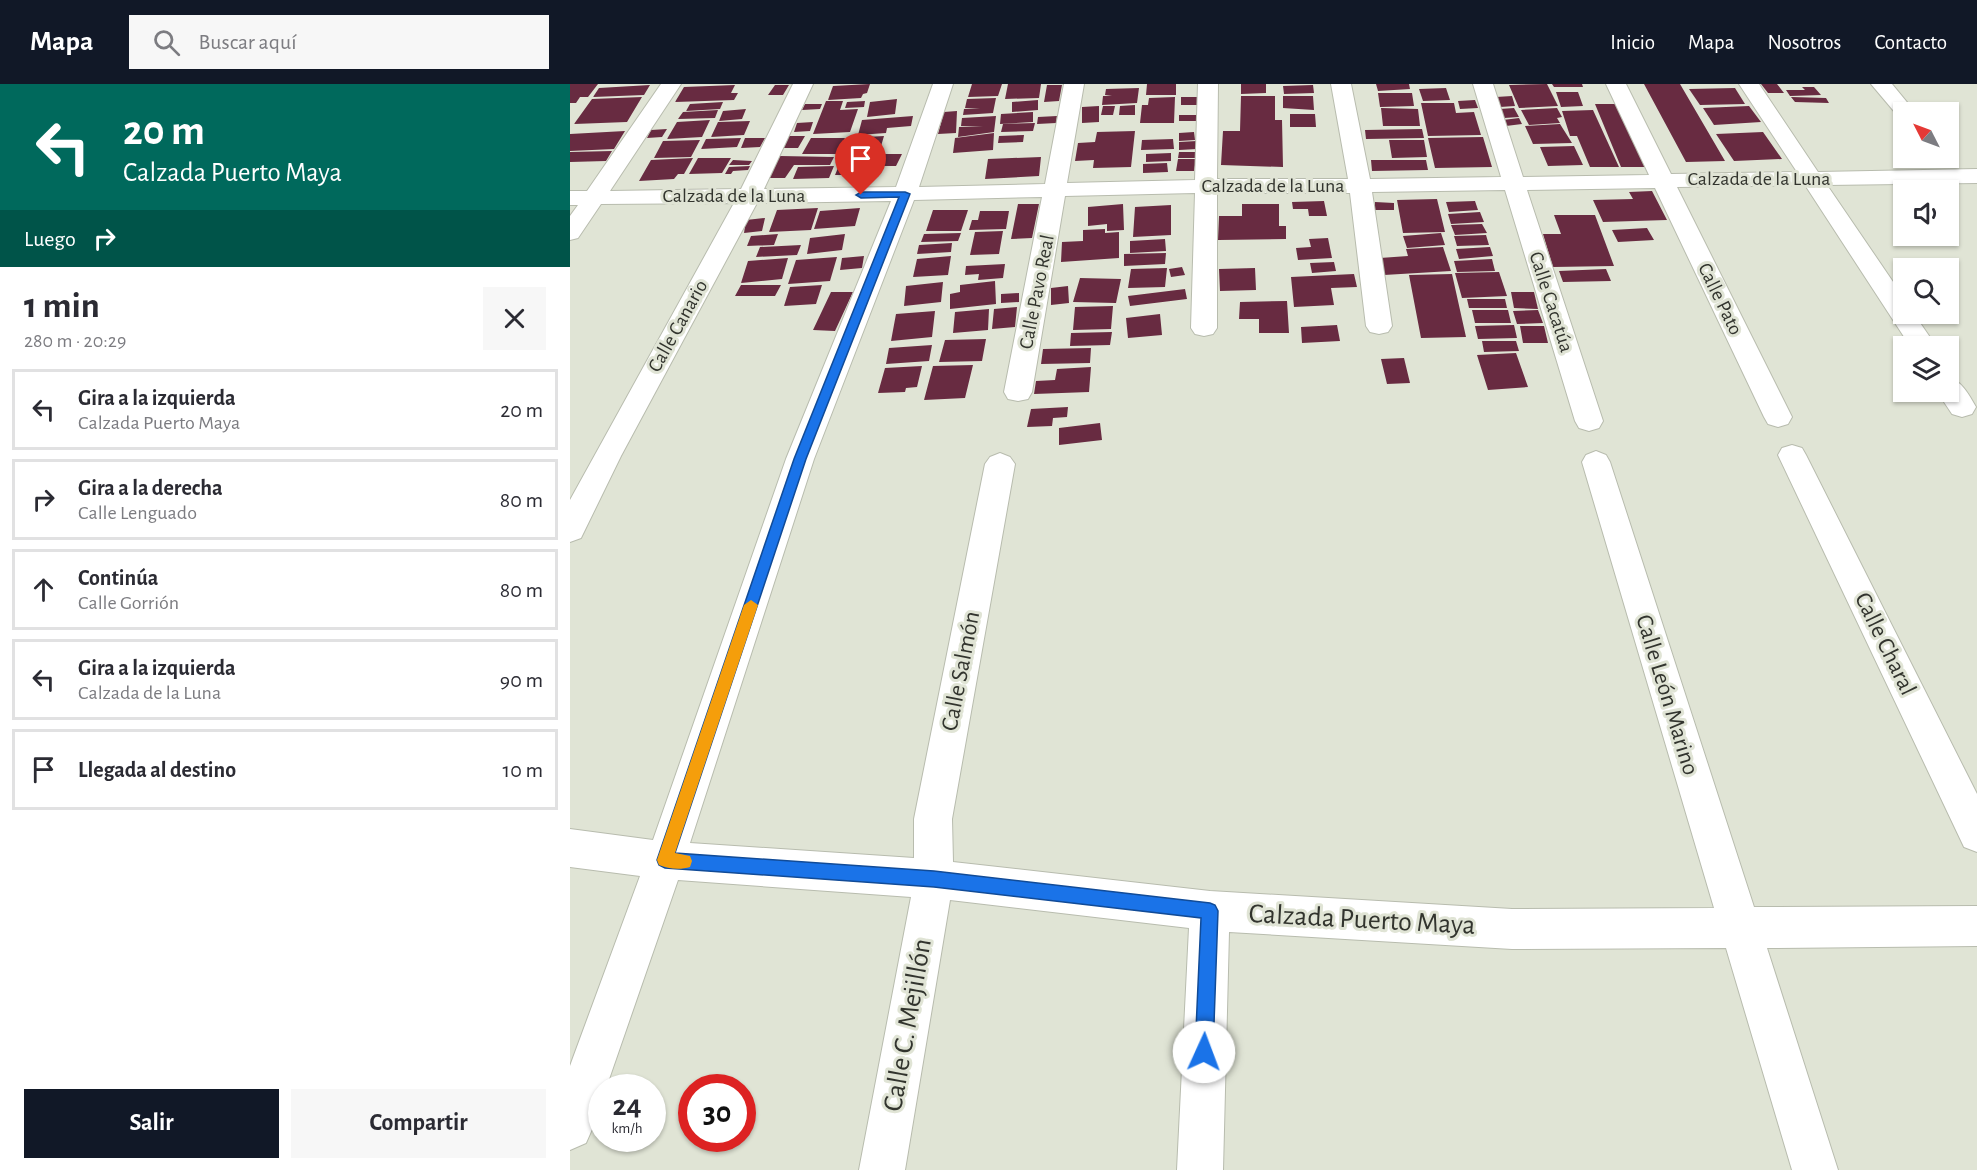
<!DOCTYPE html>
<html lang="es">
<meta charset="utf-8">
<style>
:root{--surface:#fff;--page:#f7f7f7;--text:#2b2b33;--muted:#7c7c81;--line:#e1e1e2;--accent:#111827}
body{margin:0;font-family:"Alegreya Sans",sans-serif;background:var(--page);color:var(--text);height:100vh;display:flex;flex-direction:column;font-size:22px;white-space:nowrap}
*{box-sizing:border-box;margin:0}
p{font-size:20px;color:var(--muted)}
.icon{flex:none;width:33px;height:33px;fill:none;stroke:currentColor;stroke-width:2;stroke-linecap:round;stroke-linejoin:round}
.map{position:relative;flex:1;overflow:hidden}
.details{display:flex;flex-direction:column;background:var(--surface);width:570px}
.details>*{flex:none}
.hud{background:#00695c;color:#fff;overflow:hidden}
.needle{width:39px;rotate:312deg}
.fabs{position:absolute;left:1323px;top:18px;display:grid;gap:12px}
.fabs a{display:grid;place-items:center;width:66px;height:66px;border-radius:0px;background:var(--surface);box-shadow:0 2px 4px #0004;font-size:30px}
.speed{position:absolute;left:18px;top:990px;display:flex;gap:12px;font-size:30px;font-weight:700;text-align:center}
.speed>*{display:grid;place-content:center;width:78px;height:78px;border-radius:50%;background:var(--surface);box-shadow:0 2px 4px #0004;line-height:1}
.speed small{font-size:15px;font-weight:400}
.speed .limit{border:9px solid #d22;background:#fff;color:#111}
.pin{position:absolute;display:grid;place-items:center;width:51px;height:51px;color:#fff;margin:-62px -26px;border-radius:50% 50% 50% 0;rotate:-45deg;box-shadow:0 0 6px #0007}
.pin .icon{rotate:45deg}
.me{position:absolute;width:66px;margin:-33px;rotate:2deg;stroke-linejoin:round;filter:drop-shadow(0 0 4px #0008)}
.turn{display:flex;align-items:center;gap:21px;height:126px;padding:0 24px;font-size:27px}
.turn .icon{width:78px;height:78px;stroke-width:2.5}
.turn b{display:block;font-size:42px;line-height:51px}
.then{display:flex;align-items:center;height:57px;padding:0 24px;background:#0003;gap:12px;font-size:22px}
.round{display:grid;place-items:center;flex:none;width:63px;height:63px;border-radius:0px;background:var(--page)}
.overview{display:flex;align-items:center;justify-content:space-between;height:102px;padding:0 24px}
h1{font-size:36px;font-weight:700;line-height:45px}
.action{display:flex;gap:12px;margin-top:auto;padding:12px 24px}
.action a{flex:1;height:69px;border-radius:0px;background:var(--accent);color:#fff;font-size:24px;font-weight:700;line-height:69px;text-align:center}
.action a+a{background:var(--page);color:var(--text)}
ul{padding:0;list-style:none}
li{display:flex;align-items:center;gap:18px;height:81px;margin:0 12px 9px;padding:0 12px;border:3px solid var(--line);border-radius:0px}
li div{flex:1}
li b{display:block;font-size:22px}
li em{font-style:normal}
header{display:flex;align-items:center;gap:36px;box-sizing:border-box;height:84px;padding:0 30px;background:var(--accent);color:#fff}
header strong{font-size:28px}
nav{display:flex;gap:33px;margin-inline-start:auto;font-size:21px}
.search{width:420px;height:54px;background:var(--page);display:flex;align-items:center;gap:15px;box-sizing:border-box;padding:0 21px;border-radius:0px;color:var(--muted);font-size:22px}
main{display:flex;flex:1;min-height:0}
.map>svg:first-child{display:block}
</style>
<header>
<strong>Mapa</strong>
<div class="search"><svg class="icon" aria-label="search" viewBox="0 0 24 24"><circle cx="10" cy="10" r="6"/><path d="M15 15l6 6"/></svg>Buscar aquí</div>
<nav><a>Inicio</a><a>Mapa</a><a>Nosotros</a><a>Contacto</a></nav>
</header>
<main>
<section class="details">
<div class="hud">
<div class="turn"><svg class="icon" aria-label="left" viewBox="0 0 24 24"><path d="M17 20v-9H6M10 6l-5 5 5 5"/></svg><div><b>20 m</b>Calzada Puerto Maya</div></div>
<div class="then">Luego<svg class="icon" aria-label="right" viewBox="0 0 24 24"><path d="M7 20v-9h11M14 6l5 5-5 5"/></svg></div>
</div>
<div class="overview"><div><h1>1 min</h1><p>280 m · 20:29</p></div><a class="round"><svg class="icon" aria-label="close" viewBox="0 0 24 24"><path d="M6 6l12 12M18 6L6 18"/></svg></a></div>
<ul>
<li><svg class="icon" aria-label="left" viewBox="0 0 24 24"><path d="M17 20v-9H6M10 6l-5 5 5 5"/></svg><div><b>Gira a la izquierda</b><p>Calzada Puerto Maya</p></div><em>20 m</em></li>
<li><svg class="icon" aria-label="right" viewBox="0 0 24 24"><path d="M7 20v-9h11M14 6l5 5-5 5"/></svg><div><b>Gira a la derecha</b><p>Calle Lenguado</p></div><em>80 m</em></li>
<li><svg class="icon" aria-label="ahead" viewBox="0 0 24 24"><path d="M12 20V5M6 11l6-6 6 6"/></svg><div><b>Continúa</b><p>Calle Gorrión</p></div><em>80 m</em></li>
<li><svg class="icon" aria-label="left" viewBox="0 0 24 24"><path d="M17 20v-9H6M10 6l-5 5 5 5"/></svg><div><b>Gira a la izquierda</b><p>Calzada de la Luna</p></div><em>90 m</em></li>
<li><svg class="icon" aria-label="arrive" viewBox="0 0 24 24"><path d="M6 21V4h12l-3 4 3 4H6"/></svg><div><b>Llegada al destino</b></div><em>10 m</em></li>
</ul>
<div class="action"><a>Salir</a><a>Compartir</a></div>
</section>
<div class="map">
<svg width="1407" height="1086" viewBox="0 0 1407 1086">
<rect width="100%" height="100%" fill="#e0e4d5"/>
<!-- building -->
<path fill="#682b41" d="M0 0H28L18 13H10L6 19H0Z
M300 0 297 9 293 10 291 14 258 16 263 2Z
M402 0H432L428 12 398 13Z
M438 0H471L469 14 435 15Z
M577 0H606V11H576Z
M671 0H696V9L671 10Z
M806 0H839L840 5 808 7Z
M977 0 988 22 949 24 939 1Z
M982 0H1012L1013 3H984Z
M1074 0H1110L1155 77 1116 78Z
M1191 0H1207L1214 9H1198Z
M80 1 74 11 23 13 29 4Z
M165 1 161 9H168L164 16 105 18 114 3Z
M205 1H219L213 11H198Z
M477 1H492L489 17 474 18Z
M743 1 744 9 714 10 713 2Z
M1232 3H1244L1251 11 1220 12 1216 6H1235Z
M569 4 567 19 532 21 533 12H542L535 11 536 5Z
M876 4 880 16 853 17 849 5Z
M1165 4 1175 20 1130 21 1119 5Z
M986 8H1008L1013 22 991 23Z
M808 9H842L844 22 810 23Z
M671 12H705V36H712L713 83 651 81 653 47H670Z
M713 12H743L744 26 713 24Z
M942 12 945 22 930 23 926 13Z
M72 13 57 38 4 40 22 15Z
M605 13 604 39H570L572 21H578L579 14Z
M611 13H629L628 21H611Z
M1221 13 1256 14 1259 19 1225 18Z
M426 14 423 29 393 31 394 25 410 24H395L397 15Z
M327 15 325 30 297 33 300 18Z
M468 16V26L442 28V18Z
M905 16 908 24 890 25 888 17Z
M256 17H273L270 26 288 25 280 48 243 50Z
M295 17 294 23 275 24 277 18Z
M153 18 150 25 116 27 120 20Z
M851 19H884L886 29 904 28 911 51 858 52Z
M235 20H252L250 25 232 26Z
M1025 20H1046L1075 83H1051Z
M565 21V31H549L550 22Z
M529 22V38L512 39V23Z
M533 22H545L543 31H531Z
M1179 22 1191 38 1144 41 1133 24Z
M811 24 848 25 850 42H813Z
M944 24 949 33 934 34 930 25Z
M987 24 992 33 987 34 990 39 959 41 951 26Z
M176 25 172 35 149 37 153 27Z
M148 26 145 34 108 35 113 28Z
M1023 26 1049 83H1020L1007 52H1000L992 27Z
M387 27 386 49 368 50 374 28Z
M463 28V38L430 40 431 30Z
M720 30H745L746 43H720Z
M609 31H631L630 37H609Z
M343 32 341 42 317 44 316 49 288 51 292 36Z
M426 32 424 48 388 53 389 43 413 42H391L392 34Z
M487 32 486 39 467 40 468 33Z
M949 34 952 40 936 42 933 36Z
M140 36 132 53 97 55 107 38Z
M180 37 174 51 141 53 148 38Z
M243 38 240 47 224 48 227 39Z
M465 39 463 47 431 48 433 40Z
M990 40 1002 59 963 60 955 42Z
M97 45 92 53 77 54 81 46Z
M852 45 854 54 796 55 795 46Z
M55 47 44 65 0 67V50Z
M565 47 561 83 523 84 524 76 505 77 508 59 525 58 527 48Z
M624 48 625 56 609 57V49Z
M1193 48 1212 75 1164 77 1146 50Z
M424 49 423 66 383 69 385 54Z
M454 51 453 58 428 59 429 52Z
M217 52H235L228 64H210Z
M314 52 309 69 273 71 279 54Z
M913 53 922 83 865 84 858 54Z
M171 54 167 63 131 65 136 55Z
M175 54H195L190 63 171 64Z
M241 54H275L267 70H232Z
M603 55 604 65 571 66 572 56Z
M130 56 121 73 84 74 93 57Z
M819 56H854L857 73 822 74Z
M627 57V65L609 66V58Z
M1004 62 1013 81 978 82 970 63Z
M42 67 36 77 0 78V68Z
M609 68H625V74H608Z
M601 69V77L576 78V70Z
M314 70H332L326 82H309Z
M307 71 299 91H265L273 72Z
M210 72 264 73 260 81H224L215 94H196Z
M471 73 469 92 415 95 418 75Z
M123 74 114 90H108L104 95 69 97 81 76Z
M128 74H161L152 89 119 90Z
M608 75H626L624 87H606Z
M163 76 182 77 179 81H159Z
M801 76H856L858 86 802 87Z
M597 79 598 88 573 89V80Z
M180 82 178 86 163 87 161 90H155L159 83Z
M264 82 259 94 223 95 228 83Z
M1082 107 1097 136 1033 138 1023 116 1063 115 1059 108Z
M867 115 875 148 833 149 827 116Z
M754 117 757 132H739L738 125H723L722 118Z
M905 117 908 126 879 128 876 118Z
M805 118 824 119V126H805Z
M448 120H469L462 154 441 155Z
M553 120 554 146 537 147V140L518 142V123Z
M672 120H709V142H716V155L648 156 649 132H672Z
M601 121V151L563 153 565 123Z
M248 124 241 146 199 148 207 126Z
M290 124 285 142 244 145 250 127Z
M363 126H398L391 147H356Z
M410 127H439L436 145 399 146 402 136H408Z
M910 128 914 138 881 140 878 130Z
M984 131H1025L1044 182 983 183 973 150H991Z
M195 134 192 147 174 149 176 136Z
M912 140 917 149 885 151 881 141Z
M1077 144 1084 156 1048 158 1042 146Z
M535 145V149L549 148V174L491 178 492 158 513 157V146Z
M433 147 429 170 400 171 405 148Z
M391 149 388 157 351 158 354 150Z
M871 149 875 161 837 164 833 152Z
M208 150 204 161 177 162 181 152Z
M275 150 272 166 237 170 240 154Z
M916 151 919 161 887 162 884 152Z
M758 154 762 174 728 176 726 164 741 163 739 155Z
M595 155 596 167 560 169V157Z
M382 159 381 168 347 170 349 161Z
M231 161 227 171 186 173 190 163Z
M873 163 881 187 814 191 810 174 838 172 836 165Z
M920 163 923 172 889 175 886 165Z
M596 169 595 180 554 182V170Z
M294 172 292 184 270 186 272 174Z
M381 172 378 191 343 193 347 175Z
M267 173 260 197 218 200 226 176Z
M218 174 212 195 171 199 178 177Z
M922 175 925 187 887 188 884 177Z
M764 178 766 187 742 189 740 179Z
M435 180 433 194 408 196 409 190 395 191 396 182Z
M612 183 615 191 601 193 599 185Z
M597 184 595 203 558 204 561 185Z
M685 184 686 206 650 207 649 185Z
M1036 185 1041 197 993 198 989 187Z
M929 188 937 212 892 214 885 189Z
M784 190 787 203 761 204 764 221 724 223 721 193Z
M882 190 896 253 851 254 839 191Z
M510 194 551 195 546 219 503 218Z
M425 197 426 220 380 225V210L390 208V201Z
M373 198 371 218 334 222 336 202Z
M171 201H211L205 212H165Z
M252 201 246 220 214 222 220 203Z
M498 202 499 219 481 221V204Z
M615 205 617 215 560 222 558 212Z
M261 208H283L265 247 243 246Z
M941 208H964L968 225 944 224Z
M449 209V218L431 219V210Z
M897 215H935L937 224H899Z
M717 217 719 249H689V235H669L670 218Z
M543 222 541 245 503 246 505 223Z
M447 223 445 243 422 245 424 225Z
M419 225 418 246 383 249 385 228Z
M902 226H938L941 239H905Z
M968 226 973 239 947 240 943 227Z
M365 227 362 253 321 257 326 230Z
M590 230 592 251 558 254 556 234Z
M767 241 770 257 732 259 731 243Z
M944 241 947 254 908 255 905 242Z
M950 242H974L978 259H953Z
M542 248 540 261 500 262 501 249Z
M416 255 412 277 369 278 375 256Z
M912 257H946L949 267 914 268Z
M362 261 359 277 316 280 319 264Z
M521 264 520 279 471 280 473 265Z
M946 269 958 303 918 306 907 271Z
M834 274 840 299 817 300 811 275Z
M403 281 395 314 354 316 363 282Z
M352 282 347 303 336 304 335 308 308 309 315 284Z
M521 283 519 308 464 310 466 297 485 296 487 285Z
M498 323 497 333 483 334 482 342 457 343 461 325Z
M530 339 532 356 489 361V344Z"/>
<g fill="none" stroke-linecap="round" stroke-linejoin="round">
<defs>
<path id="minor" d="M91 0H111L40 107 171 105 223 0H243L194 105 326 103 363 0H383L349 103 475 100 494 0H514L497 99 625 96 628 0H648L647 95H778L761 0H781L800 95 931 93 903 0H923L953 93 1079 91 1036 0H1056L1101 90 1227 88 1169 0H1189L1248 88 1407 85V99L1257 101 1334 214V230H1344L1366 262H1340L1235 101 1107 103 1222 333 1218 340 1208 343 1198 340 1194 333 1085 104 957 106 1033 337 1029 344 1019 347 1009 344 1005 337 935 106 802 108 822 242 818 248 809 250 800 248 796 242 780 109H647V244L643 250 634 252 625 250 621 244 625 109 495 112 462 308 458 315 448 317 438 315 434 308 472 113 344 116 244 375 120 759 344 774V735L415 380 420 373 430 369 440 373 445 380 382 735 383 778 640 807 942 825 1144 824 1012 378 1016 371 1026 367 1036 371 1040 378 1184 823 1407 822V862L1197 864 1268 1086H1222L1156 864 942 865 659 848 653 1086H607L619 844 380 816 335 1086H289L341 813 108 796 36 1004H32C32 1023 24 1041 16 1059L0 1066V982L70 792 0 783V745L83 756 216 375 321 117 187 119 51 372 11 454 0 458V416L164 119 31 120 8 154 0 156V132L8 121H0V107H17Z
M1301 0H1322L1345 28H1334V34L1328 32Z
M1378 293C1392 297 1399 311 1406 323L1402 330 1392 333 1382 330 1368 309 1378 308Z
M1222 361 1232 364 1236 371 1407 710V768L1394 763 1208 371 1212 364Z"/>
</defs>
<!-- minor casing -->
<use href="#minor" stroke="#b8bcae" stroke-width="2"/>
<!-- minor -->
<use href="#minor" fill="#fff" fill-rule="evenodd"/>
</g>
<!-- route -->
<path fill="#1a73e8" stroke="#114b97" stroke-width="1.5" d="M335 108 340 110 236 375 105 769 364 787 640 819 645 821 648 827 643 968 641 975 634 977 628 975 625 968 631 834 364 803 95 784 89 781 87 776 224 375 329 113 291 114 286 111 291 108Z"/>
<!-- slow -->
<path fill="#f59e0b" d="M181 516 188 521 105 769 120 772 122 777 120 783C111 786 98 785 89 781L87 776 174 521Z"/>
<g text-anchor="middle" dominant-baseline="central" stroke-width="6" stroke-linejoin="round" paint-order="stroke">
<!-- far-street labels -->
<g font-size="20" fill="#32342e" stroke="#e0e4d5">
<text x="1189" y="95">Calzada de la Luna</text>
<text x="703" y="102">Calzada de la Luna</text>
<text x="164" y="112">Calzada de la Luna</text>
<text transform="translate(467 208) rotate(-79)">Calle Pavo Real</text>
<text transform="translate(1150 215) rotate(64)">Calle Pato</text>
<text transform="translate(981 218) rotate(72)">Calle Cacatúa</text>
<text transform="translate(108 242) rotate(-61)">Calle Canario</text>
</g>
<!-- street labels -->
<g font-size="24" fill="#32342e" stroke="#e0e4d5">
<text transform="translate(1315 560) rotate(64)">Calle Charal</text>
<text transform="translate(391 587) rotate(-79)">Calle Salmón</text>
<text transform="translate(1097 611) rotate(73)">Calle León Marino</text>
</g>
<!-- near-street labels -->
<g font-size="28" fill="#32342e" stroke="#e0e4d5">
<text transform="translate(792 836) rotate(3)">Calzada Puerto Maya</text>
<text transform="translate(338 941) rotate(-80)">Calle C. Mejillón</text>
</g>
</g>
</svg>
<div class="fabs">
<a><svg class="needle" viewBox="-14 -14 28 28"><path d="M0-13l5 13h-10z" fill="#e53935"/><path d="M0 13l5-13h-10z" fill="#7c7c81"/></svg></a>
<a><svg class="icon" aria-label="sound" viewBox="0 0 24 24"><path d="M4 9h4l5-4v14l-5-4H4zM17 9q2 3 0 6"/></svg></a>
<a><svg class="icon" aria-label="search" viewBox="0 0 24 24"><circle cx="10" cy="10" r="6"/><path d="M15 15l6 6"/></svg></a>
<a><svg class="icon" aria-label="layers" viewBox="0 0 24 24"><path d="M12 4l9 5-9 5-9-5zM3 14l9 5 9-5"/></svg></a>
</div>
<div class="speed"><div>24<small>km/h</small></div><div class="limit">30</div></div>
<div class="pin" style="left:291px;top:111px;background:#d93025"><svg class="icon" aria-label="arrive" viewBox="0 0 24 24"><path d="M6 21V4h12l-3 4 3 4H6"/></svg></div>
<svg class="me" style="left:634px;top:968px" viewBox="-20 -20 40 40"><circle r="19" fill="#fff"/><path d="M0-13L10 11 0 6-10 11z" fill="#1a73e8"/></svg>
</div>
</main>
